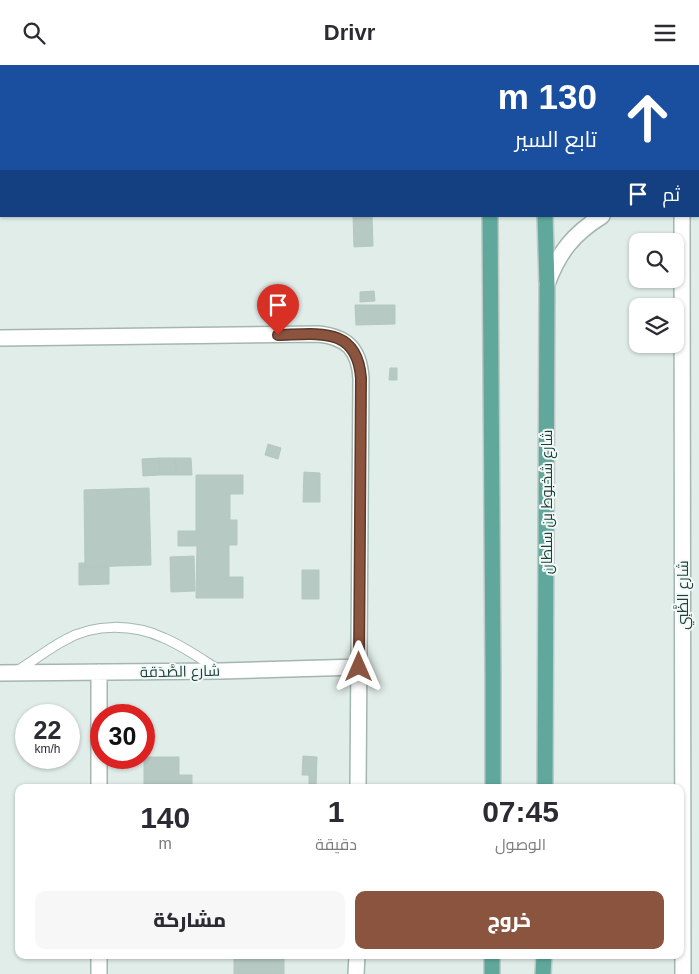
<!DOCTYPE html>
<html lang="ar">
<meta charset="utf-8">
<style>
:root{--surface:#fff;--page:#f7f7f7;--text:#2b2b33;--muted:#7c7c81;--accent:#8a543f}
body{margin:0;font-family:Arial,Cairo,sans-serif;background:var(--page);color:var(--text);direction:rtl;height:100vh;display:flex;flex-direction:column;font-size:19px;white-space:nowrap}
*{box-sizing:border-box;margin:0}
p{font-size:16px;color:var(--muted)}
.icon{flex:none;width:28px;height:28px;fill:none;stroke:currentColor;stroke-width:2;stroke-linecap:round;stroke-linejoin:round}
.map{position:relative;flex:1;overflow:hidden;direction:ltr}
.side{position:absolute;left:15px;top:719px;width:669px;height:175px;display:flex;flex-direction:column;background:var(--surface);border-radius:10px;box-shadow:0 1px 4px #0004;direction:rtl}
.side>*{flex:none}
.hud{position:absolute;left:0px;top:0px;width:700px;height:152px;box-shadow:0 1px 4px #0004;direction:rtl;background:#1a4fa0;color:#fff;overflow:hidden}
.buttons{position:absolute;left:629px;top:168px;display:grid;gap:10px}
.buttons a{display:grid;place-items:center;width:55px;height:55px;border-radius:10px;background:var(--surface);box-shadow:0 1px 4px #0004;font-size:25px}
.speed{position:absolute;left:15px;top:639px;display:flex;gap:10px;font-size:25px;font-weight:700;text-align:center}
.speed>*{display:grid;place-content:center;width:65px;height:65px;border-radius:50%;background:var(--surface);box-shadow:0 1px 4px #0004;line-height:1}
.speed small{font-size:12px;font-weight:400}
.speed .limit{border:8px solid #d22;background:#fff;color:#111}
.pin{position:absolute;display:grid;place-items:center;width:42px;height:42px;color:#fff;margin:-51px -21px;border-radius:50% 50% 50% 0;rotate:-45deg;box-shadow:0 0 5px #0007}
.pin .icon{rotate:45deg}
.me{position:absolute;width:55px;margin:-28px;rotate:0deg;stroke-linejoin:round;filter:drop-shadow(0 0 4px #0008)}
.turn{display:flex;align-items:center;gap:18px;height:105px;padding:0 20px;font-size:22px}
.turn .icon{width:65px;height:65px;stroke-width:2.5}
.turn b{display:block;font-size:35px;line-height:42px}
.then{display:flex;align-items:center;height:48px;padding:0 20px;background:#0003;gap:10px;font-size:19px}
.eta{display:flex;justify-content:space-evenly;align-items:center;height:85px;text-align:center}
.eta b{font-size:30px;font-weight:800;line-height:35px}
.button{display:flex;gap:10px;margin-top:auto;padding:10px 20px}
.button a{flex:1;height:58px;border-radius:10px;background:var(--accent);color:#fff;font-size:20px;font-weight:800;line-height:58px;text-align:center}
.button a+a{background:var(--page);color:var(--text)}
header{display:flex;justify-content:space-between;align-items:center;height:65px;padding:0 20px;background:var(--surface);font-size:22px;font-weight:800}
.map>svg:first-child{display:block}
</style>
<header><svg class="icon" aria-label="menu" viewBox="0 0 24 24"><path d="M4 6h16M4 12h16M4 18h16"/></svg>Drivr<svg class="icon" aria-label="search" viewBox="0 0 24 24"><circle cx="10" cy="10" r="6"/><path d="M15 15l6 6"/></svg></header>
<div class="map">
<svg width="699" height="909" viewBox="0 0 699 909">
<rect width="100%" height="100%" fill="#e1ede9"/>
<!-- building -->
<path fill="#b6c9c2" stroke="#b3c8c1" d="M353 151H372L373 181 354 182Z
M374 226 375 236 360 237V227Z
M355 240H395V259L356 260Z
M390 303H397V315H389Z
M268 379 281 383 278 394 265 390Z
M159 393H175L176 410H159Z
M159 393V410L143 411 142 394Z
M175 393H191L192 410H176Z
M304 407 320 408V437H303Z
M196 410H243V429H230V455H237V480H229V512H243V533H196L197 481H178V466H196Z
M149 423 151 500 85 502 84 425Z
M194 491 195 526 171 527 170 492Z
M79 498H85V502L109 501V519L79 520Z
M302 505H319V534H302Z
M303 691 317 692 316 722H309V710H302Z
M144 692H179V710H192V722H144Z
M234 890H284V909H234Z"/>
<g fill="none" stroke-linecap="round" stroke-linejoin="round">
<defs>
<path id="lane" d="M17 606C33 596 48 584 65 575 95 558 133 559 164 573 183 581 200 593 217 604"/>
<path id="street" d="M679 0V1
M682 151 683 909
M547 219C559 187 573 169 602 151
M0 273 318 269C347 272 359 284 361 313L358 722
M99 607V722
M0 608 221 606 359 602
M99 890V909
M356 909 357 890"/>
<path id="primary" d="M489 0V1
M542 0V1
M490 151 493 609V722
M545 722 547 220 545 151
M492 909V890
M543 909 544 890"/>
</defs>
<!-- lane casing -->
<use href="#lane" stroke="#a3b6b1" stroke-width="11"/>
<!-- street casing -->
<use href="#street" stroke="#a3b6b1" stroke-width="18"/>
<!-- primary casing -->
<use href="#primary" stroke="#c0cac8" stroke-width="18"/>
<!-- lane -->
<use href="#lane" stroke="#fff" stroke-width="9"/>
<!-- street -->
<use href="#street" stroke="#fff" stroke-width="15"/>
<!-- primary -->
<use href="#primary" stroke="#60a89b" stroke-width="15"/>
</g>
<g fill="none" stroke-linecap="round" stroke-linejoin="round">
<defs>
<path id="route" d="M278 270C318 269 357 261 361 313L359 602"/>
</defs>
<!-- route casing -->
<use href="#route" stroke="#5a3729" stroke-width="12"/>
<!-- route -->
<use href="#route" stroke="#8a543f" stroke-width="9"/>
</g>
<g text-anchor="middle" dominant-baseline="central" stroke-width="4" stroke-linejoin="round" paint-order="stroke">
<!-- street labels -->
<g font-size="15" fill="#1f403a" stroke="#f2f9f6">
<text transform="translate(546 437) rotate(-90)">شارع شخبوط بن سلطان</text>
<text transform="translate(682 530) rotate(-90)">شارع الظَّبِي</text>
<text transform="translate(180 606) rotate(-1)">شارع الصَّدَقة</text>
</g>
</g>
</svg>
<div class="buttons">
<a><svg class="icon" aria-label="search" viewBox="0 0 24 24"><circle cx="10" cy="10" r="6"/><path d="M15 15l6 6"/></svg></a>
<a><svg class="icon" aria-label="layers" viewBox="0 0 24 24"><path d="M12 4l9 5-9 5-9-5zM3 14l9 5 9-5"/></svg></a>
</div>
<div class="speed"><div>22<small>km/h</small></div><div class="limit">30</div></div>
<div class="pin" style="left:278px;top:270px;background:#d93025"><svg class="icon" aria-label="arrive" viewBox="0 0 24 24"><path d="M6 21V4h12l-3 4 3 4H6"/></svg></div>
<svg class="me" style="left:359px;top:602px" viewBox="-20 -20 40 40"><path d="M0-17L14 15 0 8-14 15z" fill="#8a543f" stroke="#fff" stroke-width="4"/></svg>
<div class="hud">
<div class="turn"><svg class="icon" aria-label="ahead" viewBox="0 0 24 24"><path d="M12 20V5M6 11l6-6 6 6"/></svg><div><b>130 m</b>تابع السير</div></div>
<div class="then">ثم<svg class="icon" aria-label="arrive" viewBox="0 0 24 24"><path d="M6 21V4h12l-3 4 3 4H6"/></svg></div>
</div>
<section class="side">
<div class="eta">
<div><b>07:45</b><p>الوصول</p></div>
<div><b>1</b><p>دقيقة</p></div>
<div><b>140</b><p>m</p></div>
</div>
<div class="button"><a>خروج</a><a>مشاركة</a></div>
</section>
</div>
